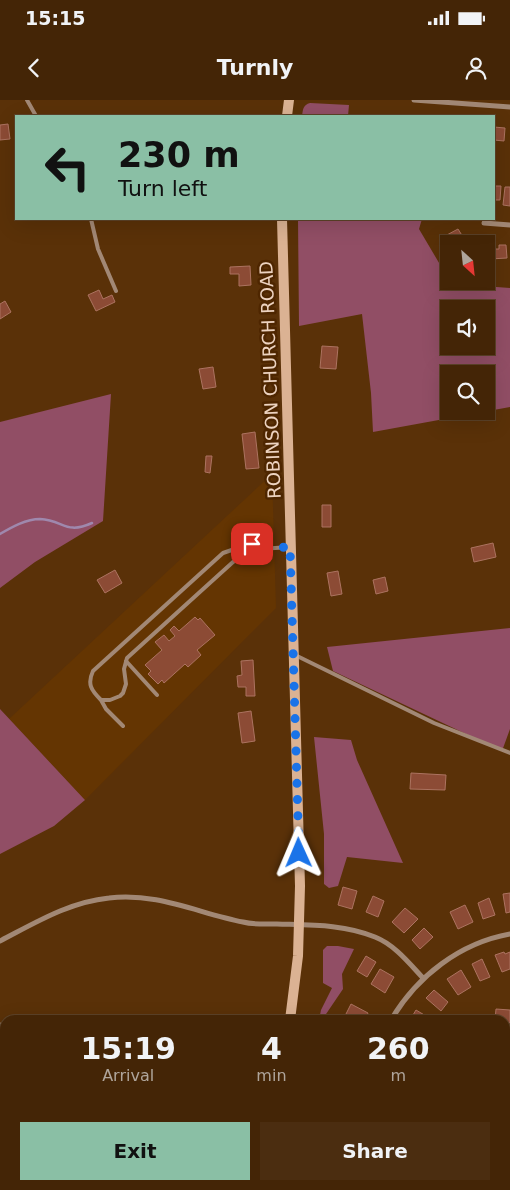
<!DOCTYPE html>
<style>
:root{--surface:#442506;--page:#4b2d10;--text:#f1f3f6;--muted:#afa59b;--line:#5c4228;--accent:#8abfa5}
body{margin:0;font-family:"DejaVu Sans",sans-serif;background:var(--page);color:var(--text);height:100vh;display:flex;flex-direction:column;font-size:19px;white-space:nowrap}
*{box-sizing:border-box;margin:0}
p{font-size:16px;color:var(--muted)}
.icon{flex:none;width:28px;height:28px;fill:none;stroke:currentColor;stroke-width:2;stroke-linecap:round;stroke-linejoin:round}
.map{position:relative;flex:1;overflow:hidden}
.panel{position:absolute;left:0px;top:915px;width:510px;height:175px;display:flex;flex-direction:column;background:var(--surface);border-radius:15px 15px 0 0;box-shadow:0 5px 20px #0002,0 0 0 1px var(--line)}
.panel>*{flex:none}
.guide{position:absolute;left:15px;top:15px;width:480px;height:105px;border-radius:0px;box-shadow:0 5px 20px #0002,0 0 0 1px var(--line);background:#8abfa5;color:#111;overflow:hidden}
.needle{width:32px;rotate:153deg}
.controls{position:absolute;left:440px;top:135px;display:grid;gap:10px}
.controls a{display:grid;place-items:center;width:55px;height:55px;border-radius:0px;background:var(--surface);box-shadow:0 5px 20px #0002,0 0 0 1px var(--line);font-size:25px}
.pin{position:absolute;display:grid;place-items:center;width:42px;height:42px;color:#fff;margin:-21px;border-radius:10px;box-shadow:0 2px 8px #0006}
.me{position:absolute;width:55px;margin:-28px;rotate:359deg;stroke-linejoin:round;filter:drop-shadow(0 0 4px #0008)}
.turn{display:flex;align-items:center;gap:18px;height:105px;padding:0 20px;font-size:22px}
.turn .icon{width:65px;height:65px;stroke-width:2.5}
.turn b{display:block;font-size:35px;line-height:42px}
.eta{display:flex;justify-content:space-evenly;align-items:center;height:85px;text-align:center}
.eta b{font-size:30px;font-weight:600;line-height:35px}
.cta{display:flex;gap:10px;margin-top:auto;padding:10px 20px}
.cta a{flex:1;height:58px;border-radius:0px;background:var(--accent);color:#111;font-size:20px;font-weight:600;line-height:58px;text-align:center}
.cta a+a{background:var(--page);color:var(--text)}
.status{display:flex;justify-content:space-between;align-items:center;height:35px;padding:0 25px;background:var(--surface);direction:ltr}
.status svg{height:14px;fill:currentColor}
header{display:flex;justify-content:space-between;align-items:center;height:65px;padding:0 20px;background:var(--surface);font-size:22px;font-weight:600}
.map>svg:first-child{display:block}
</style>
<div class="status"><b>15:15</b><svg viewBox="0 0 49 12"><path d="M0 12V9h3v3zM5 12V6h3v6zM10 12V3h3v9zM15 12V0h3v12zM26 1h20v11H26zM47 4h2v5h-2z"/></svg></div>
<header><svg class="icon" aria-label="back" viewBox="0 0 24 24"><path d="M15 5l-7 7 7 7"/></svg>Turnly<svg class="icon" aria-label="person" viewBox="0 0 24 24"><circle cx="12" cy="8" r="4"/><path d="M4 21q1-7 8-7t8 7"/></svg></header>
<div class="map">
<svg width="510" height="1090" viewBox="0 0 510 1090">
<rect width="100%" height="100%" fill="#5a3108"/>
<!-- built -->
<path fill="#643502" d="M272 374 276 508 85 700 9 619Z"/>
<!-- forest -->
<path fill="#914e65" fill-rule="evenodd" d="M310 3 349 5 348 16H302C303 9 303 5 310 3Z
M298 119H422L419 129 445 173 449 175V181H468L483 186 510 188V307L373 332 371 293 362 214 299 226ZM449 209H486V246H449ZM449 274H486V311H449Z
M111 294 103 421 35 462 0 488V322Z
M510 528V629L502 651 333 571 327 547Z
M0 609 85 700 54 726 0 754Z
M314 637 351 640 357 660 403 763 347 757 338 786 329 788 324 784V734Z
M327 846H338L354 849 342 874 343 889 322 920H319L321 910 332 888 323 883V850Z"/>
<g fill="none" stroke-linecap="round" stroke-linejoin="round">
<!-- stream -->
<path stroke="#9f88ad" stroke-width="2.5" d="M0 434C12 427 26 419 40 419 64 420 65 435 92 423"/>
</g>
<!-- building -->
<path fill="#8c4b35" stroke="#ac7360" d="M8 24 10 39 0 40V25Z
M494 27 505 28 504 41 494 40Z
M494 86H501L500 100H494Z
M505 87H510V106L503 105Z
M458 129 463 137 460 138 463 144H449L445 136Z
M499 145H506L507 158 490 159V149H499Z
M250 166 251 185 239 186V174H230V167Z
M99 190 103 199 112 195 115 202 96 211 88 195Z
M5 201 11 212 0 219V204Z
M322 246 338 247 336 269 320 268Z
M213 267 216 287 203 289 199 269Z
M255 332 259 368 246 369 242 334Z
M206 356H212L210 373 205 372Z
M322 405H331V427H322Z
M493 443 496 457 474 462 471 448Z
M115 470 122 483 105 493 97 480Z
M338 471 342 494 331 496 327 473Z
M385 477 388 491 376 494 373 480Z
M195 517 198 520 200 518 215 535 197 550 201 555 188 567 185 564 164 583 162 580 158 584 148 574 151 571 145 565 162 550 155 542 164 535 169 541 175 536 170 530 174 526 179 531Z
M253 560 255 596H246V587H238L237 576 242 575 241 561Z
M251 611 255 641 242 643 238 613Z
M411 673 446 675 445 690 410 689Z
M343 787 357 791 352 809 338 805Z
M510 793V812L506 813 503 794Z
M373 796 384 801 378 817 366 812Z
M489 798 495 815 483 819 478 803Z
M465 805 473 822 458 829 450 812Z
M405 808 418 819 404 833 392 822Z
M424 828 433 837 420 849 412 840Z
M504 852 505 854 510 852V869L502 872 495 855Z
M366 856 376 862 367 877 357 871Z
M482 859 490 877 480 881 472 864Z
M380 869 394 877 385 893 371 884Z
M461 870 471 887 458 895 447 879Z
M434 890 448 902 441 911 426 898Z
M351 904 368 913 365 920H348L344 918Z
M496 909 510 910V923L505 922V920H495Z
M416 910 431 919 430 920H410Z"/>
<g fill="none" stroke-linecap="round" stroke-linejoin="round">
<!-- lane -->
<path stroke="#a28875" stroke-width="4" d="M27 0 36 16
M91 119 98 149 116 191
M260 449 252 443 223 453 93 571C87 584 91 590 101 600H110L120 596 123 593 126 584 124 569 127 558 233 462 260 449 290 447
M295 555 434 623 510 653
M126 561 157 595
M101 600 106 609 123 626"/>
<!-- street -->
<path stroke="#a28875" stroke-width="5" d="M414 0 510 7
M484 123 510 125
M0 841C35 823 69 802 109 798 156 792 198 813 243 822 254 825 266 824 277 824 309 825 344 824 375 837 395 845 409 863 423 878
M391 920C417 876 460 843 510 834
M0 925 5 939
M505 1045 510 1025
M321 1085 339 1087 366 1085
M372 1085 373 1090
M498 1085 510 1089
M4 1090 5 1085"/>
<!-- secondary -->
<path stroke="#dbb293" stroke-width="10" d="M287 16 289 0
M282 119 300 786 298 856 290 920
M251 1090 252 1085"/>
</g>
<g fill="none" stroke-linecap="round" stroke-linejoin="round">
<!-- route -->
<path stroke="#1a73e8" stroke-width="9" stroke-dasharray="0 16.2" d="M252 444 260 448 290 447 299 753"/>
</g>
<g text-anchor="middle" dominant-baseline="central" stroke-width="5" stroke-linejoin="round" paint-order="stroke">
<!-- street labels -->
<g font-size="18" fill="#edd3c0" stroke="#4e2600">
<text transform="translate(270 280) rotate(-92)">ROBINSON CHURCH ROAD</text>
</g>
</g>
</svg>
<div class="controls">
<a><svg class="needle" viewBox="-14 -14 28 28"><path d="M0-13l5 13h-10z" fill="#e53935"/><path d="M0 13l5-13h-10z" fill="#afa59b"/></svg></a>
<a><svg class="icon" aria-label="sound" viewBox="0 0 24 24"><path d="M4 9h4l5-4v14l-5-4H4zM17 9q2 3 0 6"/></svg></a>
<a><svg class="icon" aria-label="search" viewBox="0 0 24 24"><circle cx="10" cy="10" r="6"/><path d="M15 15l6 6"/></svg></a>
</div>
<div class="pin" style="left:252px;top:444px;background:#d93025"><svg class="icon" aria-label="arrive" viewBox="0 0 24 24"><path d="M6 21V4h12l-3 4 3 4H6"/></svg></div>
<svg class="me" style="left:299px;top:753px" viewBox="-20 -20 40 40"><path d="M0-17L14 15 0 8-14 15z" fill="#1a73e8" stroke="#fff" stroke-width="4"/></svg>
<div class="guide">
<div class="turn"><svg class="icon" aria-label="left" viewBox="0 0 24 24"><path d="M17 20v-9H6M10 6l-5 5 5 5"/></svg><div><b>230 m</b>Turn left</div></div>
</div>
<section class="panel">
<div class="eta">
<div><b>15:19</b><p>Arrival</p></div>
<div><b>4</b><p>min</p></div>
<div><b>260</b><p>m</p></div>
</div>
<div class="cta"><a>Exit</a><a>Share</a></div>
</section>
</div>
